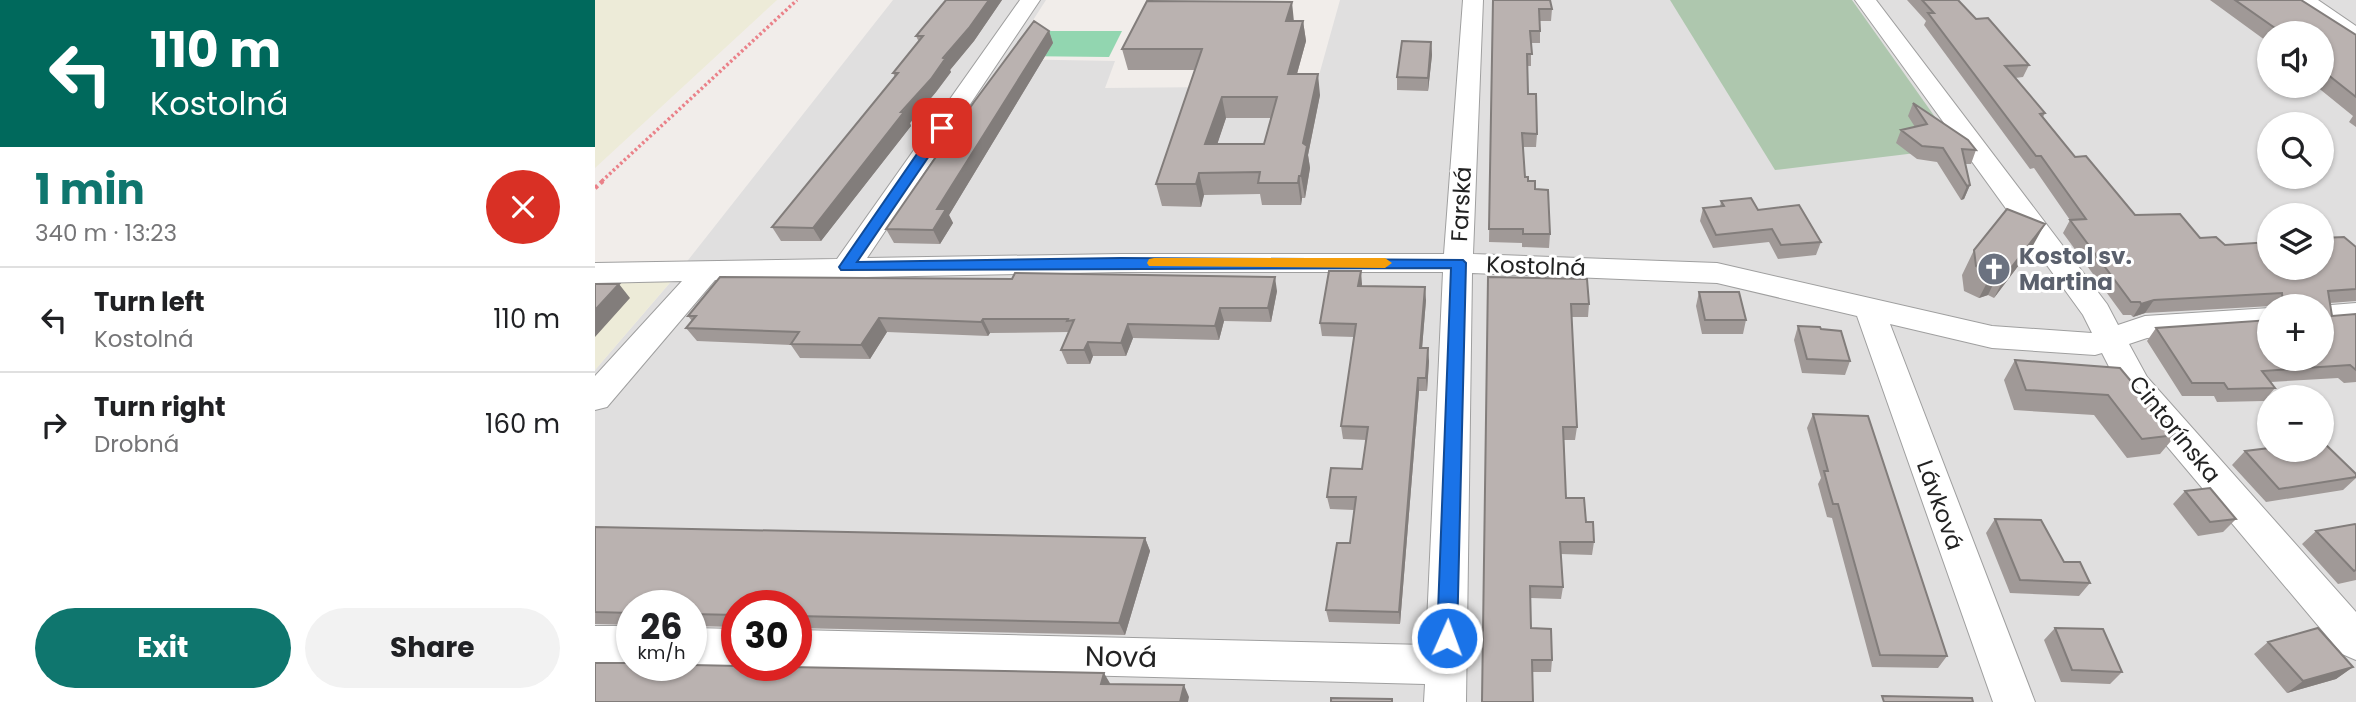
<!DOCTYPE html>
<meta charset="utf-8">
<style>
:root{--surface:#fff;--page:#f2f2f2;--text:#202124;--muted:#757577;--line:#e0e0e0;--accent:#0f766e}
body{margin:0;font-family:Poppins,sans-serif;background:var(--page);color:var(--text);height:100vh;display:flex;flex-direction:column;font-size:26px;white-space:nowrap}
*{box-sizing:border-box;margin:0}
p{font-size:23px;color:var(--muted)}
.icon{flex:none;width:38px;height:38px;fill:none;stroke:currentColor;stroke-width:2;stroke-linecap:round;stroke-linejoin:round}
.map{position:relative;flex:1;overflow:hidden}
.panel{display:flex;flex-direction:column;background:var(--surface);width:595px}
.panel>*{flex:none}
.banner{background:#00695c;color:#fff;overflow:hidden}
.tools{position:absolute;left:1662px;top:21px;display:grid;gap:14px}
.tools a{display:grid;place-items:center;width:77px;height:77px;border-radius:50%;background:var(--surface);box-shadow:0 2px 5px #0004;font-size:35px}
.speed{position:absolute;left:21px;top:590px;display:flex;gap:14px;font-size:35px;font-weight:700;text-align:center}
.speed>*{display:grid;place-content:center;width:91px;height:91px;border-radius:50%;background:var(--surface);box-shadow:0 2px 5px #0004;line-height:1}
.speed small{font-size:18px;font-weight:400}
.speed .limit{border:10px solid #d22;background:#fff;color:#111}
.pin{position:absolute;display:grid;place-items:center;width:60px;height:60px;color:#fff;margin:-30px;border-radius:14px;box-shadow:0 4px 10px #0006}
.me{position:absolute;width:77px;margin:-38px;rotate:2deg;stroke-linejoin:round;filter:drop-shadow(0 0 5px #0008)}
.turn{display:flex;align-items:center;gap:24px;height:147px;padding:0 35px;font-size:32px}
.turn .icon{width:91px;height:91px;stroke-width:2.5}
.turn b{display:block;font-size:49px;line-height:60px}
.round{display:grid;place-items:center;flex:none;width:74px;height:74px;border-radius:37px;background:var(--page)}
.head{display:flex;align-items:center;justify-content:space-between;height:119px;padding:0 35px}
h1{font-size:42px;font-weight:700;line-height:52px;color:var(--accent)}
.button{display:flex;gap:14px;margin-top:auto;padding:14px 35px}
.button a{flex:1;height:80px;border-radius:42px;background:var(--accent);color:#fff;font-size:28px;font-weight:700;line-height:80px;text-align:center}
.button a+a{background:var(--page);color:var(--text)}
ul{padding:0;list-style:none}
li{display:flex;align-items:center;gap:21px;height:105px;padding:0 35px;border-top:2px solid var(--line)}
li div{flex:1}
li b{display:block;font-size:26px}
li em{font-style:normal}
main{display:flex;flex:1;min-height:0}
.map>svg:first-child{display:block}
</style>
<main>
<section class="panel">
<div class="banner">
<div class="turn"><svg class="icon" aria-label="left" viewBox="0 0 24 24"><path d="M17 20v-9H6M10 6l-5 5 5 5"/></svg><div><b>110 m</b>Kostolná</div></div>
</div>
<div class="head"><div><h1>1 min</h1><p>340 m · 13:23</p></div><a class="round" style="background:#d93025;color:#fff"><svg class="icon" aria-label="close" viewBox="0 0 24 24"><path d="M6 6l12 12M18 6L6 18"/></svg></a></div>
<ul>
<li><svg class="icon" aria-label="left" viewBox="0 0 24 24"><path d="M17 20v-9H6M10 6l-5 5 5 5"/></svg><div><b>Turn left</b><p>Kostolná</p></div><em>110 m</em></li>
<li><svg class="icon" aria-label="right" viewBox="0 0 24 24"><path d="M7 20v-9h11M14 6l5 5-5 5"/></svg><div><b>Turn right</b><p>Drobná</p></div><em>160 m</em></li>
</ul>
<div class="button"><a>Exit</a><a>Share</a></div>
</section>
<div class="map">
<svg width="1761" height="702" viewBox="0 0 1761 702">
<rect width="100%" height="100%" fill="#f1edea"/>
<!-- residential -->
<path fill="#e0dfdf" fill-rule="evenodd" d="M298 0H451L413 59 520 61 510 88 721 86 745 0H1761V702H0V370L79 278ZM1675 33H1727V86H1675ZM1675 124H1727V177H1675ZM1675 215H1727V268H1675ZM1675 306H1727V359H1675ZM1675 397H1727V450H1675ZM37 606H96V665H37ZM142 606H201V665H142Z"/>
<!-- farmland -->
<path fill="#edebd8" d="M0 0H182L0 168Z
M79 278 0 370V279Z"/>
<!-- cemetery -->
<path fill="#aec7ae" d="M1075 0H1257L1362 148 1180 170Z"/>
<!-- pitch -->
<path fill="#92d6b0" d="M434 31H527L514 57 417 56Z"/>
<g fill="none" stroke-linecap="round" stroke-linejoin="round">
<defs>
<path id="minor" d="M425 0H445L272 258 526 254H849L868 0H888L878 254 1122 263 1397 326 1497 333 1488 315 1260 0H1281L1512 304 1523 325 1550 316 1675 308V330L1552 338 1534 344 1552 377 1761 612V660L1747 654 1528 394 1507 353 1500 355 1397 348 1295 324 1440 702H1398L1262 316 1122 283 877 273 871 702H829L830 684 201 668 193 665H201V630L831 645 848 272H526L120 280 12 407 0 410V376L87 281 0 283V263L242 259Z
M1699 0H1723L1761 26V43L1753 41Z
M1761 303V325L1727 327V306H1724Z
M0 626H37V664H0Z
M96 628 142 629V665H147L142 667 94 665H96Z"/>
</defs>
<!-- minor casing -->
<use href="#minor" stroke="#9f9f9f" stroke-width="2"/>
<!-- path-far1 -->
<path stroke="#ea8189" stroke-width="3.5" stroke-dasharray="2.5 2.5" stroke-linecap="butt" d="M7 181 202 0"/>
<!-- path -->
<path stroke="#ea8189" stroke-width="4.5" stroke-dasharray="3.5 3.5" stroke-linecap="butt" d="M0 188 9 180"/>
<!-- minor -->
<use href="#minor" fill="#fff" fill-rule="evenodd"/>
</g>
<!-- wall -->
<path fill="#a09997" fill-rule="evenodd" d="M351 0H407L379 41 355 70 356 72 341 92 315 123 316 126 226 241H186L177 227 300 77 298 73 324 42 321 36Z
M898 0 957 9 956 21H945V43H936V66H932L933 94 942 134 941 147H928L930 177 933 181 955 234 954 248 927 247V243L894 242Z
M1312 0H1363L1381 19 1434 65 1428 77 1420 78 1450 113 1448 117 1480 157 1540 215 1630 245 1761 247V301L1735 303 1737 316 1761 314V382L1749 383 1743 378 1676 382 1680 388 1669 401 1622 402 1619 396H1587L1552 341 1561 328 1675 359 1727 306H1677L1550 313 1538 317 1536 315H1528L1468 233 1475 220 1439 168 1435 169 1329 25 1331 21Z
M1615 0H1706L1761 35V127L1754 122 1758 116 1721 86H1727V33H1675V48L1672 46 1674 43Z
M699 21H708L711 41 702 74 725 95 713 155 715 168 710 198H707L706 205H667L665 194 609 195 606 207 567 206 561 184 600 70H533L527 49ZM631 118H676L669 144H622Z
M454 31 458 43 354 215 358 223 345 244 299 243 291 229Z
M836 42 837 55 833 91 802 90V77Z
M1318 103 1381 150 1376 164H1370L1375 185 1369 199 1366 200 1342 162 1322 159 1301 143 1306 130 1320 127 1313 116Z
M1126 201 1163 210 1226 242 1221 255 1183 259 1174 242 1118 248 1105 221 1108 208 1125 207Z
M1436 249 1399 298 1393 295 1384 298 1369 291 1367 275 1379 250Z
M893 277 994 304 993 317H976L982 427 980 440H969L971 498 991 522 999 542 997 555 966 554 968 587 966 599 936 598V628L957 660 956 672H938Z
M767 284V286L831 300 827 348 834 361 832 391H824L805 624 734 622 731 610 755 543 759 510 735 509 732 497 767 469 771 440 748 439 746 426 759 337 727 336 725 323Z
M682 291 676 322 629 321 624 340 538 338 531 356H498L495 364H472L466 350 474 332 395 333 393 336 292 332 275 359 205 358 196 345 102 341 91 328 97 321 93 316Z
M1104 292 1151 320 1148 334H1107L1101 306Z
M1203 326 1226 329 1255 361 1250 375 1207 373 1199 340Z
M1420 360 1525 368 1581 435 1565 454 1532 458 1499 415 1419 410 1409 380Z
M1218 414 1352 656 1343 668 1277 667 1237 518 1232 517 1223 484 1226 478 1212 428Z
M1650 451 1761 474V478L1748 490 1671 502 1637 465Z
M1590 491 1641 519 1628 532 1603 536 1578 504Z
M1400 519 1469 562 1495 583 1484 596 1415 593 1391 533Z
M1761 525V580L1743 584 1707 544 1721 531Z
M0 527 550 538 555 551 530 635 201 628V606H142V627L96 626V606H37V625L0 624Z
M1460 628 1527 672 1515 684 1466 682 1449 640Z
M1673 642 1758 667 1741 679 1692 693 1659 654Z"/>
<!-- shaded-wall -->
<path fill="#827d7b" d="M394 0H407L379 41 355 70 356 72 341 92 315 123 316 126 226 241 218 228Z
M697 2 699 22 691 21Z
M708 21 711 41 696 95 693 74Z
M454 31 458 43 354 215 358 223 345 244 338 230 342 209Z
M836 42 837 55 833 91V78Z
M723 74 725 95 713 155 715 168 710 198 706 176 708 143Z
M627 97 631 118 615 166 610 144Z
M604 173 609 195 606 207 601 184Z
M704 176 707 198 706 205 703 183Z
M1375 185 1369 199 1366 200 1372 186Z
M1450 224 1436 249 1399 298 1412 273Z
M1405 270 1393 295 1384 298 1397 273Z
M766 271 767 284 765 299 763 286Z
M680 277 682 291 676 322 673 308Z
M24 284 35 298 0 337V310Z
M830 287 831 300 826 361 825 348Z
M1559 300 1550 313 1538 317 1546 304Z
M625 308 629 321 624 340 620 326Z
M284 318 292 332 275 359 266 345Z
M388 319 395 333 393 336 386 322Z
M533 324 538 338 531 356 526 343Z
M493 342 498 356 495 364 489 350Z
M833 348 834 361 832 391 831 378Z
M823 378 824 391 805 624 804 612Z
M550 538 555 551 530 635 524 623Z
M1758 667 1741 679 1692 693 1708 681Z
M509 673 516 685 506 684Z
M589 685 594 697 593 702H585Z"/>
<!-- building -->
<path fill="#bab2b0" stroke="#827d7b" stroke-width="2" fill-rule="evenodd" d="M351 0H394L374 28 348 58 350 59 336 79 306 112H309L218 228 177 227 303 73H298L328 36H321Z
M898 0H955L957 9H944L945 31H935L937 54H932L933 94H941L942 134 927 133 930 177H933V181H940V189L953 190 955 234H928V229H894Z
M1327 0H1363L1381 19 1393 18 1434 65 1410 66 1450 113 1445 114 1480 157 1491 156 1540 215 1585 214 1605 238 1621 237 1630 245 1675 242V268H1727V238L1749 237 1761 247V289L1733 291 1737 316 1761 314V370L1755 365 1667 371 1680 388 1633 389 1629 383H1597L1561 328 1675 320V359H1727V306H1688L1687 293 1559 300 1546 304 1545 302H1536L1475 220 1491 219 1446 156H1441L1333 13H1339Z
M1640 0H1706L1761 35V97L1727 70V33H1683H1687Z
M552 1 697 2 691 21H708L693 74H723L708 143 712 146 706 176H704L703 183H663L665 172 604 173 601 184H561L607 49H527ZM627 97H682L669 144H610Z
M439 21 454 31 342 209H351L338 230 291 229 379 102Z
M807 41 836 42 833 78 802 77Z
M1318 103 1373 140 1381 150 1367 149 1375 185 1372 186 1348 148 1327 146 1306 130 1332 124Z
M1156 198 1163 210 1204 205 1226 242 1186 245 1177 229 1121 235 1108 208 1129 206 1126 201Z
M1412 209 1450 224 1412 273 1405 270 1397 273 1381 266 1379 250Z
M734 271H766L763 286 830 287 825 348H833L831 378H823L804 612 731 610 742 543H755L761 497H732L736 468 767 469 773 427 746 426 761 324 725 323Z
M420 273 680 277 673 308H625L620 326 533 324 526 343 493 342 489 350H466L479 320 472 321 473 319H388L386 322 284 318 266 345 196 344 204 332 91 328 101 316H93L125 277 417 279Z
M893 277 992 279 994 304H976L982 427H968L971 498H989L991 522H998L999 542H965L968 587 935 586 936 628 956 629 957 660H937L938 702H887Z
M0 284H24L0 310Z
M1104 292H1144L1151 320H1110Z
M1203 326 1225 327 1226 329 1246 331 1255 361 1212 359Z
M1420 360 1525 368 1581 435 1547 439 1513 395 1431 390Z
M1218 414 1273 416 1352 656 1285 655 1243 504H1238L1234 490 1229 471H1233Z
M1727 441 1761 474V477L1684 489 1650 451 1675 448V450H1727Z
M1615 488 1641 519 1615 522 1590 491Z
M1400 519 1446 520 1469 562H1485L1495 583 1425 580Z
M1760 524 1761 525V570L1759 571 1721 531Z
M0 527 550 538 524 623 201 616V606H142V615L96 614V606H37V613L0 612Z
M1460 628 1508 629 1527 672 1477 670Z
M1723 628 1758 667 1708 681 1673 642Z
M0 663H37V665H96L509 673 506 684 589 685 585 702H0Z
M1287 696 1377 698 1378 702H1289Z
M736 698 797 699V702H736Z"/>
<!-- route -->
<path fill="#1a73e8" stroke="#114b97" stroke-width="2" d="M347 124 353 128 262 262 526 258 868 260 871 263 862 638 859 645 852 647 845 645 842 638 856 268 246 270 244 267 246 264 342 125Z"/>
<!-- slow -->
<path fill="#f59e0b" d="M559 258H790L797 263 790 268 554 266 552 263 554 259Z"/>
<!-- icons -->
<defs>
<symbol id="church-disc" viewBox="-11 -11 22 22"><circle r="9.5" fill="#6b7280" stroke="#fff"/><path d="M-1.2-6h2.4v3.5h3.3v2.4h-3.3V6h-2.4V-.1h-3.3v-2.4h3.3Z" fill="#fff"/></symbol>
</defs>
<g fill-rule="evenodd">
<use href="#church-disc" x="1380" y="250" width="38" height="38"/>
</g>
<g text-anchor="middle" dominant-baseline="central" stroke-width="6" stroke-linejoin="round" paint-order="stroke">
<!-- street labels -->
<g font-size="23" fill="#222" stroke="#fff">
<text transform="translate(866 204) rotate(-87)">Farská</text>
<text transform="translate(941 266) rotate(2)">Kostolná</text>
<text transform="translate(1580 429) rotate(51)">Cintorínska</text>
<text transform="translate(1345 505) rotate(70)">Lávková</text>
</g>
<!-- worship labels -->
<g font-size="23" font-weight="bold" fill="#5b616d" stroke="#fff" text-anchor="start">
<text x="1424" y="256">Kostol sv.<tspan x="1424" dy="26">Martina</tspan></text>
</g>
<!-- near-street labels -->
<g font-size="28" fill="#222" stroke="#fff">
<text transform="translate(526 657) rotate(1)">Nová</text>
</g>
</g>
</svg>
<div class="tools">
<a><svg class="icon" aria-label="sound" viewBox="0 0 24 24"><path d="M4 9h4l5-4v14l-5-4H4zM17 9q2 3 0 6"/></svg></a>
<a><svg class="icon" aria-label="search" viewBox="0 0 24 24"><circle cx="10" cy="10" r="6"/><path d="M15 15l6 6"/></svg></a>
<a><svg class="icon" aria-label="layers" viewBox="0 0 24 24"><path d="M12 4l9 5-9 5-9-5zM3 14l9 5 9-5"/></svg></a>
<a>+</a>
<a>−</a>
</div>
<div class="speed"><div>26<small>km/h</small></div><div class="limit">30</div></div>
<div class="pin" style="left:347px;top:128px;background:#d93025"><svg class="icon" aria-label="arrive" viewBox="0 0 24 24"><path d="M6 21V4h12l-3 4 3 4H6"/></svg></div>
<svg class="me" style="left:852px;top:638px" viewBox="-20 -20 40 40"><circle r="17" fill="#1a73e8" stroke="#fff" stroke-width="3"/><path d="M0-11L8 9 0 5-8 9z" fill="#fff"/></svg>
</div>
</main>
